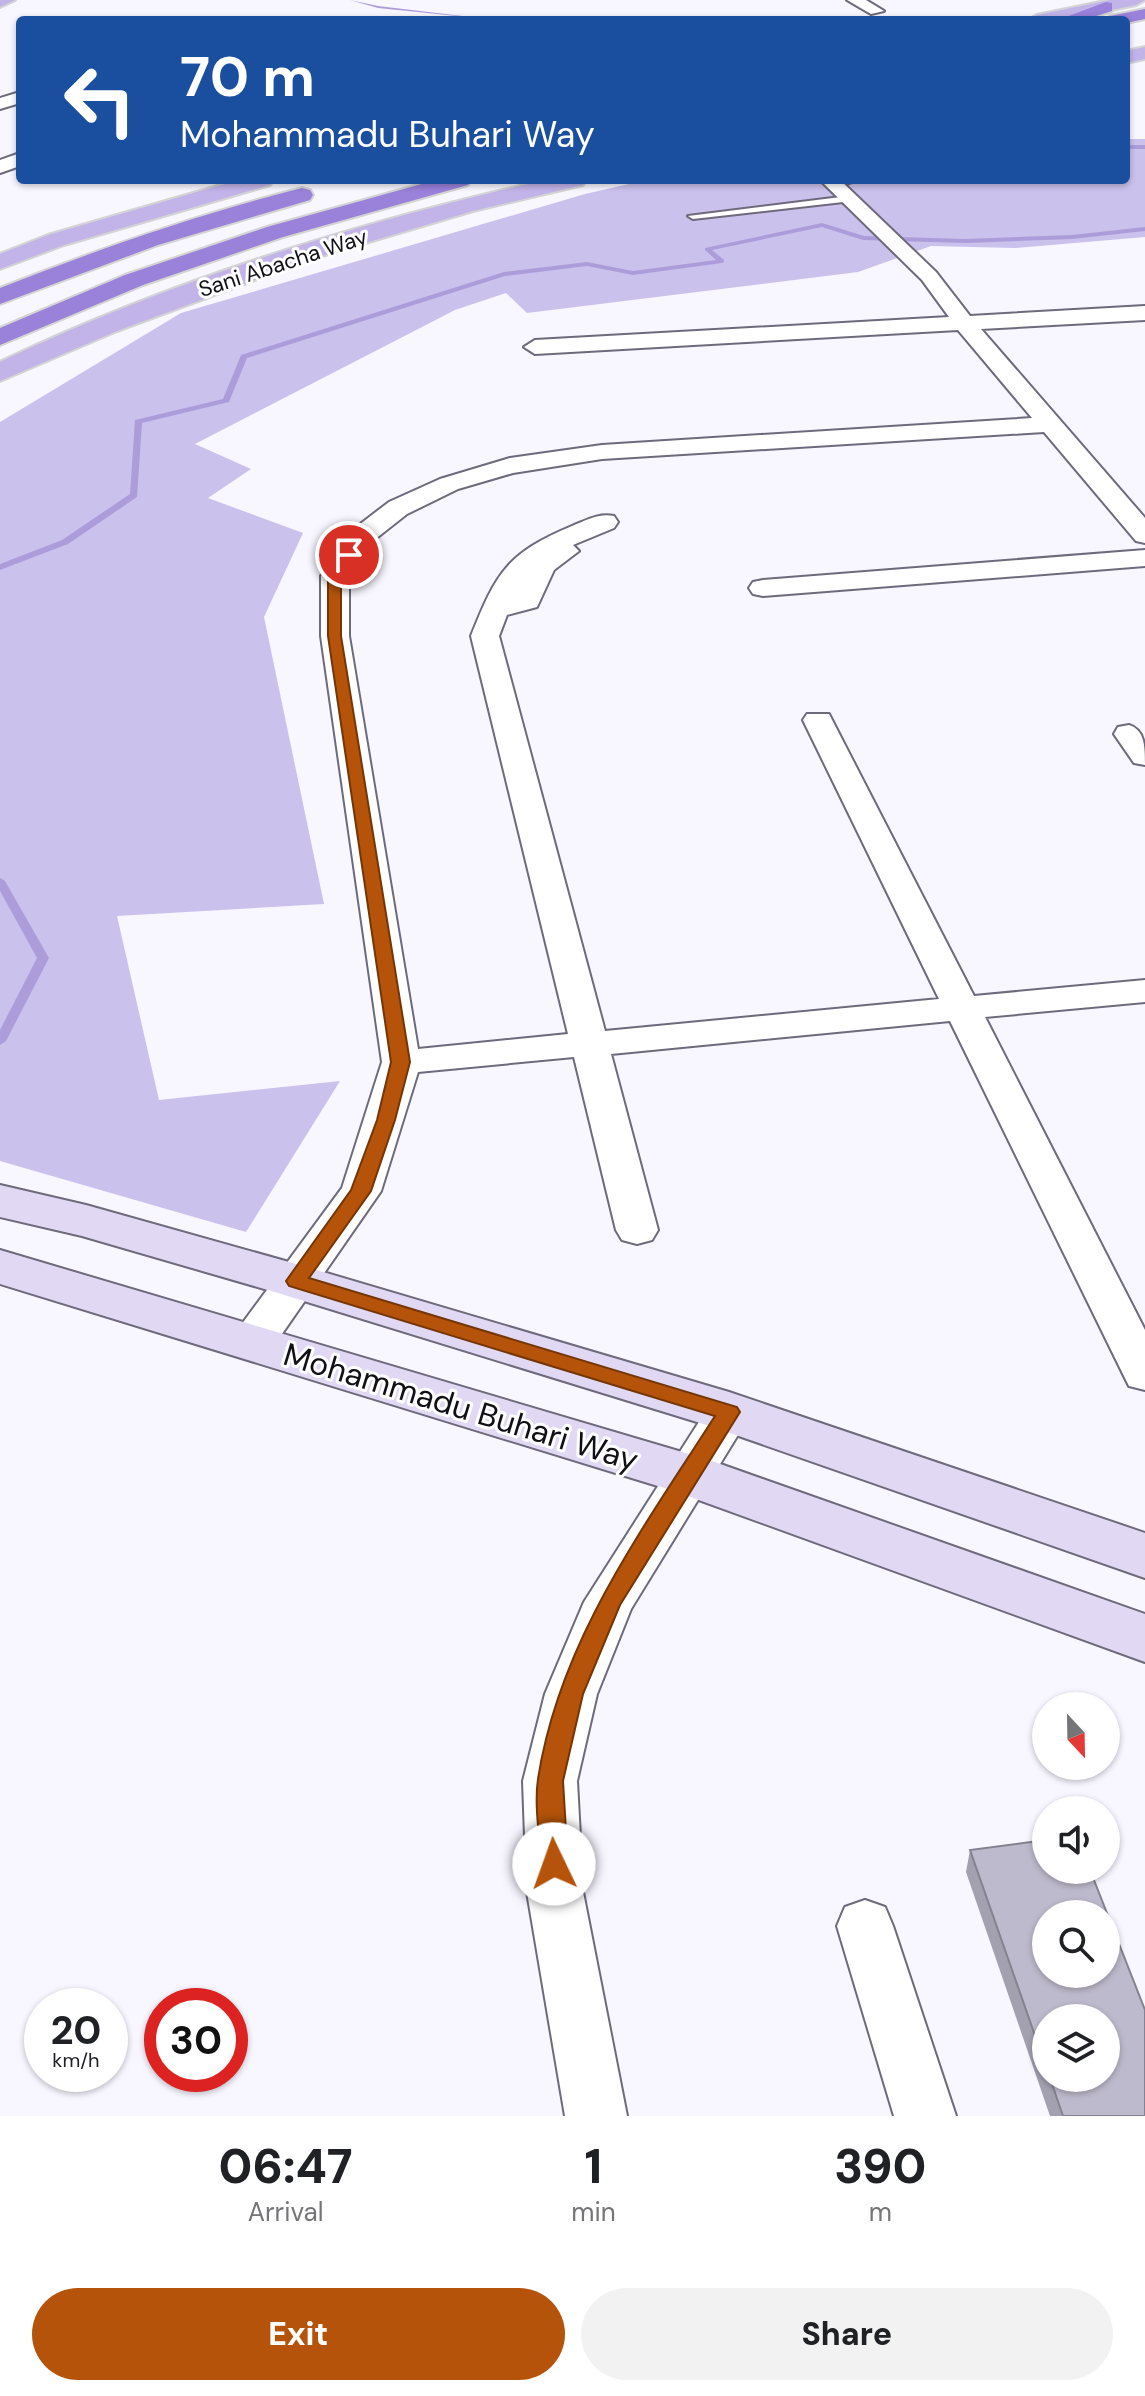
<!DOCTYPE html>
<style>
:root{--surface:#fff;--page:#f2f2f2;--text:#202124;--muted:#757577;--accent:#b45309}
body{margin:0;font-family:"DM Sans",sans-serif;background:var(--page);color:var(--text);height:100vh;display:flex;flex-direction:column;font-size:30px;white-space:nowrap}
*{box-sizing:border-box;margin:0}
p{font-size:26px;color:var(--muted)}
.icon{flex:none;width:44px;height:44px;fill:none;stroke:currentColor;stroke-width:2;stroke-linecap:round;stroke-linejoin:round}
.map{position:relative;height:2116px;overflow:hidden}
.panel{display:flex;flex-direction:column;background:var(--surface);flex:1}
.panel>*{flex:none}
.hud{position:absolute;left:16px;top:16px;width:1114px;height:168px;border-radius:8px;box-shadow:0 2px 6px #0004;background:#1a4fa0;color:#fff;overflow:hidden}
.needle{width:52px;rotate:158deg}
.controls{position:absolute;left:1032px;top:1692px;display:grid;gap:16px}
.controls a{display:grid;place-items:center;width:88px;height:88px;border-radius:50%;background:var(--surface);box-shadow:0 2px 6px #0004;font-size:40px}
.speed{position:absolute;left:24px;top:1988px;display:flex;gap:16px;font-size:40px;font-weight:700;text-align:center}
.speed>*{display:grid;place-content:center;width:104px;height:104px;border-radius:50%;background:var(--surface);box-shadow:0 2px 6px #0004;line-height:1}
.speed small{font-size:20px;font-weight:400}
.speed .limit{border:12px solid #d22;background:#fff;color:#111}
.pin{position:absolute;display:grid;place-items:center;width:68px;height:68px;color:#fff;margin:-34px;border:4px solid #fff;border-radius:50%;box-shadow:0 2px 8px #0007}
.me{position:absolute;width:88px;margin:-44px;rotate:357deg;stroke-linejoin:round;filter:drop-shadow(0 0 6px #0008)}
.turn{display:flex;align-items:center;gap:28px;height:168px;padding:0 32px;font-size:36px}
.turn .icon{width:104px;height:104px;stroke-width:2.5}
.turn b{display:block;font-size:56px;line-height:68px}
.eta{display:flex;justify-content:space-evenly;align-items:center;height:136px;text-align:center}
.eta b{font-size:48px;font-weight:800;line-height:56px}
.cta{display:flex;gap:16px;margin-top:auto;padding:16px 32px}
.cta a{flex:1;height:92px;border-radius:48px;background:var(--accent);color:#fff;font-size:32px;font-weight:800;line-height:92px;text-align:center}
.cta a+a{background:var(--page);color:var(--text)}
.map>svg:first-child{display:block}
</style>
<div class="map">
<svg width="1145" height="2116" viewBox="0 0 1145 2116">
<rect width="100%" height="100%" fill="#f8f6ff"/>
<!-- green -->
<path fill="#cbc1ed" d="M1126 139H1145V237L1015 248 931 246 858 272 527 313 506 293 455 310 195 444 251 469 208 498 303 533 264 617 324 904 117 916 159 1100 340 1081 246 1232 0 1161V422L181 313 585 194 647 180H1126Z"/>
<g fill="none" stroke-linecap="round" stroke-linejoin="round">
<!-- stream -->
<path fill="#ac9dda" fill-rule="evenodd" d="M350 0 378 6 496 20 378 8Z
M1126 145H1145V149H1126Z
M822 223 864 236 966 239 1072 235 1145 227V231L1072 239 966 243 863 240 822 227 712 250 724 260V262L722 263 633 275 587 266 505 276 247 358 229 402 142 423 137 497 68 544 0 570V564L62 540 130 494 135 420 223 399 241 355 504 272 587 262 633 271 716 260 705 250V248Z
M0 878 5 881 49 958 6 1041 0 1045V1030L37 958 0 891Z"/>
<defs>
<path id="service" d="M841 180H860L833 187 829 184Z
M849 196 852 201 693 219 688 216Z"/>
<path id="minor" d="M847 0H866L884 11 871 14Z
M20 92V103L0 109V98Z
M20 153V166L0 173V160Z
M820 180H840L936 272 970 316 1145 306V320L981 329 1145 518V543L1136 541 1044 432 602 459 513 473 458 489 407 514 374 540 349 576V636L418 1049 568 1034 471 636C496 573 507 553 572 526 587 520 599 513 614 516L618 522 614 528 573 545 579 551 554 570 537 607 507 615 499 636 605 1031 939 999 803 720 807 714H829L974 996 1145 980V1002L985 1017 1145 1330V1390L1129 1386 1123 1374 950 1021 611 1054 658 1230 652 1240 637 1244 622 1240 616 1230 574 1057 418 1072 381 1191 268 1354 252 1359 236 1354 230 1343 236 1332 342 1188 382 1062 321 636V576L355 528 389 502 440 479 510 458 602 445 1032 418 958 330 535 354 524 347 535 340 949 317 922 280Z
M1145 550V566L763 596 753 594 749 588 753 582 763 580Z
M1129 725C1145 730 1145 747 1145 765L1134 763 1114 734 1118 727Z
M729 1395 745 1400 752 1412 631 1609 597 1694 577 1781 583 1892 627 2116H565L527 1892 523 1781 545 1694 584 1602 713 1400Z
M865 1900 885 1907 893 1926 956 2116H894L837 1926 845 1907Z"/>
<path id="secondary" d="M0 1185 86 1205 296 1264 729 1392 1145 1533V1578L710 1426 278 1293 82 1236 0 1217Z
M0 1250 709 1460 1145 1614V1662L674 1491 0 1284Z"/>
<path id="primary" d="M0 0H15L0 7Z
M1110 0H1145L1136 5 1063 20H1028L1037 15Z
M1145 47V59L1126 63V51Z
M238 180H273L270 185 64 245 0 269V254L48 235Z
M546 180H586L583 185 473 211 312 259 117 331 0 381V362L8 358C178 278 363 221 546 180Z"/>
<path id="motorway" d="M1106 2 1112 3V11L1084 20H1058Z
M1145 9V19L1126 23V20H1107L1110 16Z
M436 180H471L468 185 283 237 143 285 0 345V328L125 275 267 227Z
M302 188 310 190 313 195 310 200 158 245 0 304V288C99 249 199 214 302 188Z"/>
</defs>
<!-- service casing -->
<use href="#service" stroke="#6e6a7c" stroke-width="4"/>
<!-- minor casing -->
<use href="#minor" stroke="#6e6a7c" stroke-width="4"/>
<!-- secondary casing -->
<use href="#secondary" stroke="#6e6a7c" stroke-width="4"/>
<!-- primary casing -->
<use href="#primary" stroke="#d4d4d5" stroke-width="4"/>
<!-- motorway casing -->
<use href="#motorway" stroke="#d4d4d5" stroke-width="4"/>
<!-- service -->
<use href="#service" fill="#fff" fill-rule="evenodd"/>
<!-- minor -->
<use href="#minor" fill="#fff" fill-rule="evenodd"/>
<!-- secondary -->
<use href="#secondary" fill="#e1d9f4" fill-rule="evenodd"/>
<!-- primary -->
<use href="#primary" fill="#c2b3e9" fill-rule="evenodd"/>
<!-- motorway -->
<use href="#motorway" fill="#9a81da" fill-rule="evenodd"/>
</g>
<!-- wall -->
<path fill="#a3a0b0" fill-rule="evenodd" d="M970 1850 1145 2116H1050L966 1872ZM1046 2018 1106 2078H1046Z"/>
<!-- building -->
<path fill="#bebacd" stroke="#858290" stroke-width="2" fill-rule="evenodd" d="M1046 1840V1870H1090L1145 2010V2116H1063L1050 2078H1106V2018H1046V2067L970 1850ZM1046 1914H1106V1974H1046Z"/>
<!-- route -->
<path fill="#b45309" stroke="#753606" stroke-width="2" d="M345 553 356 555 341 576V636L410 1062 395 1120 371 1191 309 1278 737 1407 740 1412 620 1605 583 1694 563 1781 568 1864 564 1872 554 1876 545 1872 541 1864C540 1837 534 1806 538 1779 559 1642 642 1530 715 1416L289 1286 286 1281 351 1190 377 1120 391 1062 328 636V576Z"/>
<g text-anchor="middle" dominant-baseline="central" stroke-width="6" stroke-linejoin="round" paint-order="stroke">
<!-- far-street labels -->
<g font-size="22" fill="#111016" stroke="#fff">
<text transform="translate(283 263) rotate(-18)">Sani Abacha Way</text>
</g>
<!-- near-street labels -->
<g font-size="32" fill="#111016" stroke="#fff">
<text transform="translate(461 1407) rotate(17)">Mohammadu Buhari Way</text>
</g>
</g>
</svg>
<div class="controls">
<a><svg class="needle" viewBox="-14 -14 28 28"><path d="M0-13l5 13h-10z" fill="#e53935"/><path d="M0 13l5-13h-10z" fill="#757577"/></svg></a>
<a><svg class="icon" aria-label="sound" viewBox="0 0 24 24"><path d="M4 9h4l5-4v14l-5-4H4zM17 9q2 3 0 6"/></svg></a>
<a><svg class="icon" aria-label="search" viewBox="0 0 24 24"><circle cx="10" cy="10" r="6"/><path d="M15 15l6 6"/></svg></a>
<a><svg class="icon" aria-label="layers" viewBox="0 0 24 24"><path d="M12 4l9 5-9 5-9-5zM3 14l9 5 9-5"/></svg></a>
</div>
<div class="speed"><div>20<small>km/h</small></div><div class="limit">30</div></div>
<div class="pin" style="left:349px;top:555px;background:#d93025"><svg class="icon" aria-label="arrive" viewBox="0 0 24 24"><path d="M6 21V4h12l-3 4 3 4H6"/></svg></div>
<svg class="me" style="left:554px;top:1864px" viewBox="-20 -20 40 40"><circle r="19" fill="#fff"/><path d="M0-13L10 11 0 6-10 11z" fill="#b45309"/></svg>
<div class="hud">
<div class="turn"><svg class="icon" aria-label="left" viewBox="0 0 24 24"><path d="M17 20v-9H6M10 6l-5 5 5 5"/></svg><div><b>70 m</b>Mohammadu Buhari Way</div></div>
</div>
</div>
<section class="panel">
<div class="eta">
<div><b>06:47</b><p>Arrival</p></div>
<div><b>1</b><p>min</p></div>
<div><b>390</b><p>m</p></div>
</div>
<div class="cta"><a>Exit</a><a>Share</a></div>
</section>
